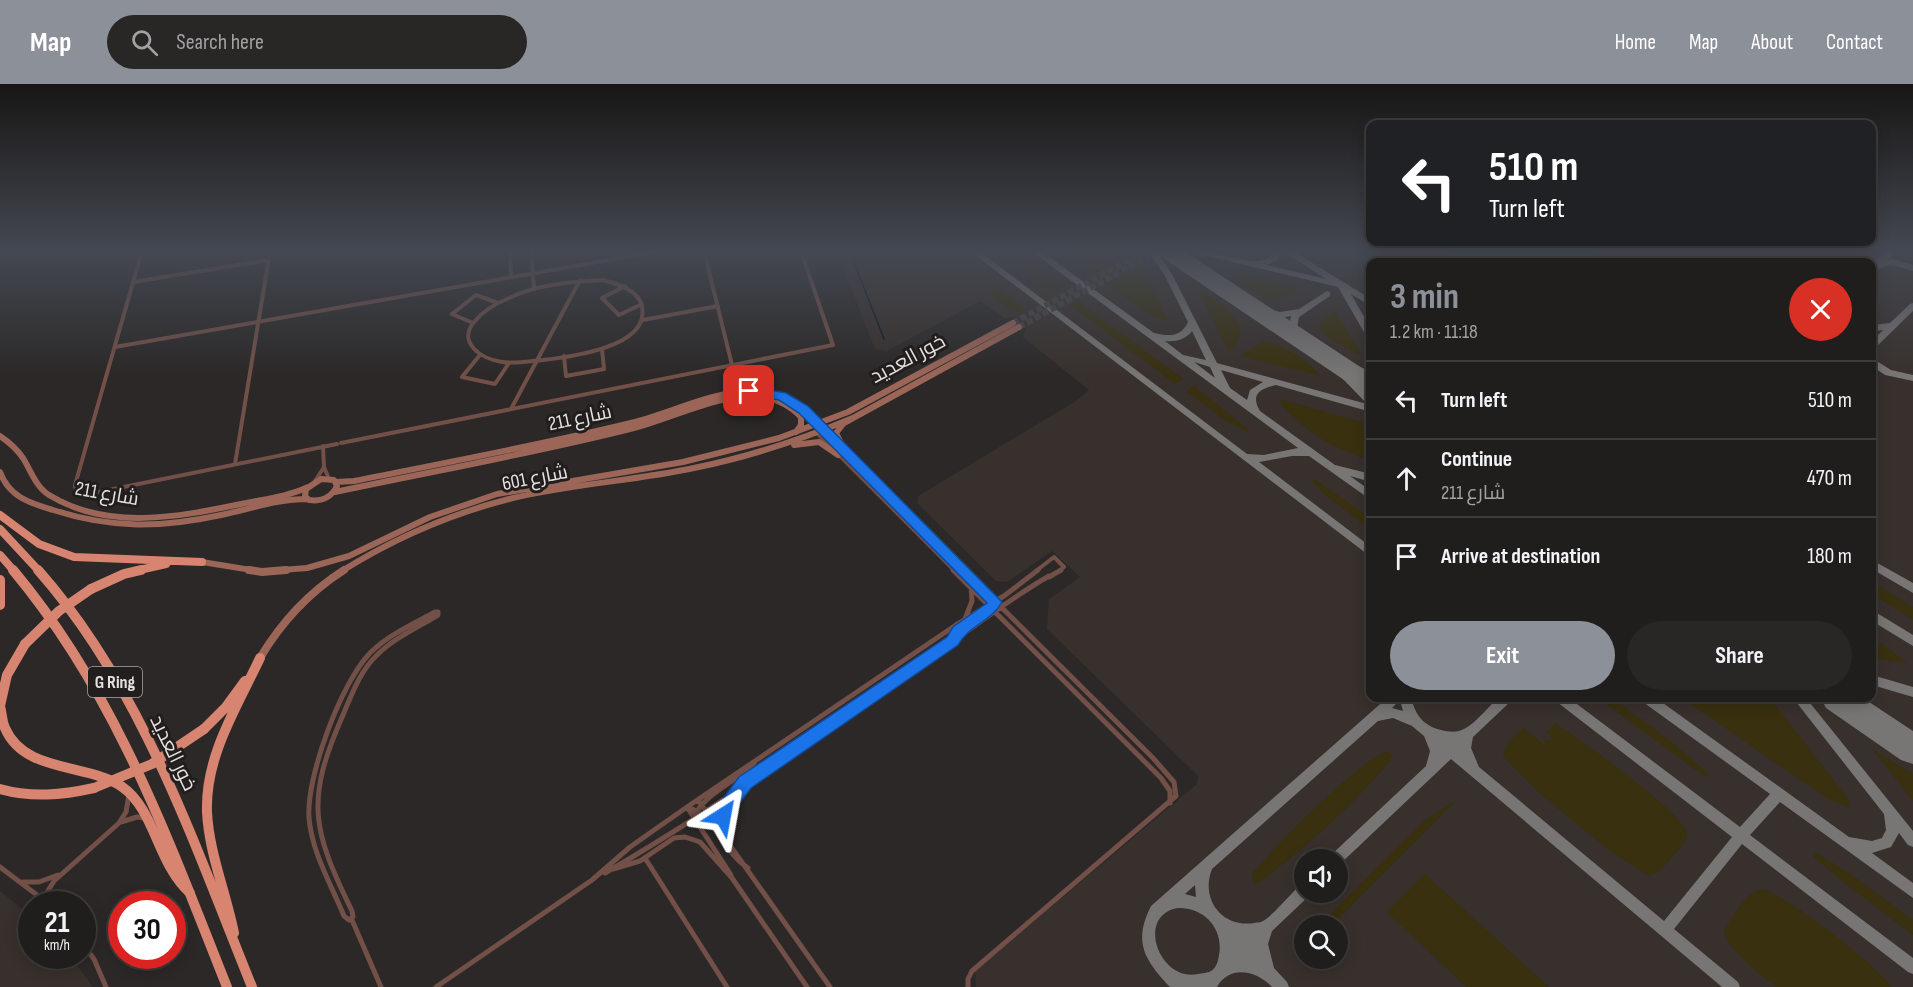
<!DOCTYPE html>
<meta charset="utf-8">
<style>
:root{--surface:#201e1d;--page:#282726;--text:#f1f3f6;--muted:#a2a2a4;--line:#3d3c3b;--accent:#8c9099}
body{margin:0;font-family:"Sofia Sans Condensed",Cairo,sans-serif;background:var(--page);color:var(--text);height:100vh;display:flex;flex-direction:column;font-size:22px;white-space:nowrap}
*{box-sizing:border-box;margin:0}
p{font-size:20px;color:var(--muted)}
.icon{flex:none;width:33px;height:33px;fill:none;stroke:currentColor;stroke-width:2;stroke-linecap:round;stroke-linejoin:round}
.map{position:relative;flex:1;overflow:hidden}
.sheet{position:absolute;left:1366px;top:174px;width:510px;height:444px;display:flex;flex-direction:column;background:var(--surface);border-radius:12px;box-shadow:0 3px 15px #0003,0 0 0 2px var(--line)}
.sheet>*{flex:none}
.banner{position:absolute;left:1366px;top:36px;width:510px;height:126px;border-radius:12px;box-shadow:0 3px 15px #0003,0 0 0 2px var(--line);background:#202124;color:#fff;overflow:hidden}
.controls{position:absolute;left:1294px;top:765px;display:grid;gap:12px}
.controls a{display:grid;place-items:center;width:54px;height:54px;border-radius:50%;background:var(--surface);box-shadow:0 3px 15px #0003,0 0 0 2px var(--line);font-size:30px}
.speed{position:absolute;left:18px;top:807px;display:flex;gap:12px;font-size:30px;font-weight:700;text-align:center}
.speed>*{display:grid;place-content:center;width:78px;height:78px;border-radius:50%;background:var(--surface);box-shadow:0 3px 15px #0003,0 0 0 2px var(--line);line-height:1}
.speed small{font-size:15px;font-weight:400}
.speed .limit{border:9px solid #d22;background:#fff;color:#111}
.pin{position:absolute;display:grid;place-items:center;width:51px;height:51px;color:#fff;margin:-26px;border-radius:12px;box-shadow:0 3px 9px #0006}
.me{position:absolute;width:66px;margin:-33px;rotate:34deg;stroke-linejoin:round;filter:drop-shadow(0 0 4px #0008)}
.turn{display:flex;align-items:center;gap:21px;height:126px;padding:0 24px;font-size:27px}
.turn .icon{width:78px;height:78px;stroke-width:2.5}
.turn b{display:block;font-size:42px;line-height:51px}
.round{display:grid;place-items:center;flex:none;width:63px;height:63px;border-radius:32px;background:var(--page)}
.overview{display:flex;align-items:center;justify-content:space-between;height:102px;padding:0 24px}
h1{font-size:36px;font-weight:700;line-height:45px;color:var(--accent)}
.action{display:flex;gap:12px;margin-top:auto;padding:12px 24px}
.action a{flex:1;height:69px;border-radius:36px;background:var(--accent);color:#fff;font-size:24px;font-weight:700;line-height:69px;text-align:center}
.action a+a{background:var(--page);color:var(--text)}
ul{padding:0;list-style:none}
li{display:flex;align-items:center;gap:18px;height:78px;padding:0 24px;border-top:2px solid var(--line)}
li div{flex:1}
li b{display:block;font-size:22px}
li em{font-style:normal}
header{display:flex;align-items:center;gap:36px;box-sizing:border-box;height:84px;padding:0 30px;background:var(--accent);color:#fff}
header strong{font-size:28px}
nav{display:flex;gap:33px;margin-inline-start:auto;font-size:21px}
.search{width:420px;height:54px;background:var(--page);display:flex;align-items:center;gap:15px;box-sizing:border-box;padding:0 21px;border-radius:33px;color:var(--muted);font-size:22px}
.map>svg:first-child{display:block}
</style>
<header>
<strong>Map</strong>
<div class="search"><svg class="icon" aria-label="search" viewBox="0 0 24 24"><circle cx="10" cy="10" r="6"/><path d="M15 15l6 6"/></svg>Search here</div>
<nav><a>Home</a><a>Map</a><a>About</a><a>Contact</a></nav>
</header>
<div class="map">
<svg width="1913" height="903" viewBox="0 0 1913 903">
<rect width="100%" height="100%" fill="#2b2827"/>
<!-- built -->
<path fill="#38302c" fill-rule="evenodd" d="M837 167H1453L1436 178H1371V614H1872V178H1609L1587 167H1913V903H976L975 887 1197 700 1198 692 1047 545 1049 515 1080 493 1052 467 1007 498 996 497 917 419 918 412 1076 317 1089 306 1023 253 1026 244 1013 233 1005 234 980 217 887 267 875 265ZM1305 776H1338V808H1305ZM1305 842H1338V874H1305Z
M0 807 31 832 32 872H70L93 903H0Z"/>
<!-- sand -->
<path fill="#38300f" d="M998 167H1011L1063 205 1055 209Z
M1059 167H1131L1143 181 1168 236 1164 237 1147 229Z
M1226 187 1296 203 1297 205C1272 226 1248 204 1226 187Z
M996 204 999 205 1025 226C1012 233 1000 218 990 209Z
M1198 205C1217 215 1262 246 1228 267Z
M1078 217 1183 295 1175 300 1070 221Z
M1336 228 1361 270V272L1326 253 1319 245 1322 234Z
M1263 257C1284 260 1308 276 1320 292L1240 272Z
M1194 302 1249 346V349L1226 337 1186 307Z
M1283 316 1361 338 1371 353V376C1337 367 1308 349 1283 323L1280 318Z
M1310 395H1314L1371 434V446L1324 410Z
M1872 498 1913 523V536L1872 510Z
M1872 553 1904 576 1906 579 1872 574Z
M1598 614H1611L1615 616 1673 659 1710 691 1705 692 1690 682Z
M1682 614H1770L1849 716 1851 724 1830 716 1806 700Z
M1555 639C1575 652 1687 731 1687 750 1687 758 1678 766 1673 772 1665 781 1660 789 1649 792L1610 767 1538 708 1503 672 1507 660 1523 644 1546 662 1543 654 1551 656 1553 655 1546 648Z
M1872 665 1913 690V717L1873 666Z
M1388 667 1392 672 1391 676C1353 721 1307 763 1260 798L1256 800 1252 797V790C1273 764 1359 676 1388 667Z
M1458 715 1332 841H1319L1426 735Z
M1815 768 1849 789 1913 836V851L1842 797 1813 772Z
M1425 790 1549 903H1466L1387 828Z
M1763 805C1795 817 1870 876 1892 903H1776C1761 890 1727 867 1724 846 1734 833 1745 807 1763 805Z"/>
<g fill="none" stroke-linecap="round" stroke-linejoin="round">
<!-- stream -->
<path stroke="#001829" stroke-width="1.5" d="M852 173 884 255"/>
<!-- taxiway -->
<path fill="#787675" fill-rule="evenodd" d="M970 167H979L1247 370 1264 371 1298 364 1031 167H1041L1154 249C1168 252 1181 254 1188 238L1164 190 1148 167H1156L1172 190 1217 279 1367 320 1344 296 1304 261 1309 258 1324 269H1331L1371 288V295L1334 278 1371 313V328L1276 301C1260 305 1250 310 1260 327L1335 381 1371 390V398L1350 392 1371 407V416L1309 372H1292L1259 378 1371 463V473ZM1192 247 1206 276 1183 271 1165 257C1176 258 1185 256 1192 247ZM1194 278 1210 283 1215 294ZM1221 286 1263 298 1250 306 1247 316 1230 304Z
M1195 167C1200 167 1205 167 1210 167 1226 169 1266 189 1273 167H1281L1277 176 1267 181 1326 195 1283 167H1293L1371 215V222L1351 210 1371 245V256L1368 255 1338 203 1199 170Z
M1887 167H1896L1887 176 1893 175 1913 181V187C1893 181 1891 178 1872 188V180Z
M1327 207 1330 208V212L1299 233 1297 244 1306 257 1302 260 1299 259 1289 244 1291 232 1280 234 1249 225 1248 223 1252 220 1280 228 1299 225Z
M1913 219V227L1875 264 1872 265V257L1883 246 1872 247V241L1890 239 1910 220Z
M1872 274 1891 286 1913 291V297L1885 291 1872 282Z
M1872 476 1913 499V509L1872 485Z
M1872 526 1913 551V562L1872 537Z
M1872 591 1913 603V613L1872 601Z
M1387 614H1411C1416 631 1422 641 1441 646 1449 648 1456 649 1464 645 1474 641 1489 622 1498 614H1512L1510 618 1473 653 1471 664 1479 683 1664 837 1732 753 1557 618 1555 614H1569L1740 743 1770 710 1643 618 1641 614H1656L1849 753 1872 757 1882 754 1886 746 1884 730 1793 614H1806L1913 747V763L1908 761 1899 749 1891 763 1872 769 1913 799V814L1780 718 1750 751 1913 874V890L1908 888 1742 760 1674 845 1738 898 1740 903H1722L1451 675 1338 782V776H1330L1331 771 1426 682 1430 667 1424 652 1412 642 1393 634 1378 637 1212 785C1200 815 1222 844 1254 839 1257 838 1260 839 1263 837 1270 834 1293 808 1300 801L1305 799V808H1311L1310 811 1272 847 1268 860 1274 884 1287 898 1289 903H1272C1257 887 1230 880 1217 903H1170C1144 875 1133 858 1151 822ZM1400 616 1403 627 1392 624ZM1195 801 1196 813 1185 810ZM1178 824C1204 823 1224 845 1219 871 1218 877 1217 883 1211 887 1208 889 1202 889 1198 890 1159 898 1135 831 1178 824Z"/>
<!-- runway -->
<path fill="#787675" fill-rule="evenodd" d="M1157 167H1184L1371 290V311L1362 308 1160 172Z
M1821 614H1863L1913 647V680L1901 676 1826 624Z"/>
<!-- secondary-tunnel -->
<path stroke="#474443" stroke-width="6" stroke-dasharray="6 3" stroke-linecap="butt" d="M1013 239 1145 167
M1019 243 1158 167"/>
<!-- street-far1 -->
<path stroke="#725048" stroke-width="4" d="M142 167 75 401 76 408 89 410 337 360
M510 167 511 193
M531 167 534 205
M704 167 732 281
M603 196C618 200 639 206 642 223 650 263 570 273 543 276 529 277 516 280 502 278 481 275 456 258 475 237 483 227 497 219 509 214 538 200 571 198 603 196Z
M133 198 269 176
M625 202 602 214 619 231 642 220
M643 236 718 222
M473 239 452 230 476 211 498 219
M115 263 660 167
M479 272 462 293 495 300 509 279
M564 272 566 292 604 285 602 265
M511 325 580 196
M823 346 965 487
M817 349 955 487
M341 359 833 261 801 167
M323 362 324 383 329 395
M235 380 270 167
M315 397 324 383
M1036 487 1054 473 1064 483 1059 487"/>
<!-- street -->
<path stroke="#725048" stroke-width="5" d="M953 486 1161 694 1170 707V719
M964 486 1153 674 1174 698 1176 712 972 887 968 895V903
M1049 493 1061 486
M435 528H438V531C417 544 394 554 377 571 360 587 352 610 343 631 305 717 312 745 352 827L353 833 349 836 344 832C331 800 312 769 309 734 306 693 341 599 370 569 388 551 413 540 435 528Z
M965 535 972 517 971 501
M953 557 958 548 993 522
M698 716 830 903
M687 723C715 732 723 768 748 784
M687 723 731 791
M694 733C704 709 737 698 754 679
M121 738 137 733 145 734
M724 749 725 729 744 701
M645 774 727 903
M0 783 49 820
M613 785 640 777 674 754 685 753 700 758 732 794 807 903
M605 789C720 723 827 644 936 569 974 543 1009 515 1049 492
M23 798H39L58 791
M43 815 54 797 119 739 126 728 129 711
M352 836 381 903
M82 859 94 875 106 903
M436 903 592 796 630 763 687 723 956 541 1004 512 1038 486"/>
<!-- secondary-far1 -->
<path stroke="#9b6558" stroke-width="6" d="M0 352C9 358 17 365 23 374 31 387 36 403 49 411 108 447 178 433 241 420 264 415 287 413 308 403
M794 361 819 358 838 371
M845 367 836 349 844 339 1019 243
M0 388C9 413 30 419 53 426 112 445 161 444 221 431 250 425 278 415 307 415
M321 395 334 396 337 402C331 414 322 418 309 416L305 412 306 405Z
M336 398 354 397C448 378 542 361 635 338 674 328 713 307 754 307 781 307 802 323 820 342
M335 408C434 387 535 369 634 344 669 335 718 311 753 312 772 313 788 319 801 333V341L796 348
M202 478 258 487
M269 487 307 484 349 472 430 433 497 410 683 378 779 354 848 328 1013 239
M342 487C393 455 451 430 509 415 570 400 633 397 694 384 749 373 803 355 855 333"/>
<!-- secondary -->
<path stroke="#9b6558" stroke-width="8" d="M249 486 262 488 286 486
M260 574C282 537 308 509 344 486"/>
<!-- highway-far1 -->
<path stroke="#d78470" stroke-width="8" d="M0 431 39 460 74 473 202 478
M0 445 39 487
M0 471 14 487
M135 487 166 480"/>
<!-- highway -->
<path stroke="#d78470" stroke-width="10" d="M13 486C116 609 168 755 227 903
M38 486C142 603 194 760 252 903
M0 496V521
M91 505 124 490 141 486
M0 622C2 629 2 638 5 644 24 689 86 679 121 702 156 726 156 778 190 809
M0 622 7 591 25 560
M204 645 226 623 245 597
M0 705C32 714 62 711 94 704
M234 849C226 809 209 769 207 728 205 672 237 623 260 574"/>
<!-- highway-bridge -->
<path stroke="#d78470" stroke-width="10" d="M25 560 59 527 91 505
M94 704 152 680 204 645"/>
</g>
<!-- sky -->
<linearGradient id="sky" x2="0" y2="1"><stop stop-color="#181615"/><stop offset="0.57" stop-color="#444852"/><stop offset="1" stop-color="#444852" stop-opacity="0"/></linearGradient>
<rect width="1913" height="293" fill="url(#sky)"/>
<!-- route -->
<path fill="#1a73e8" stroke="#114b97" stroke-width="1.5" d="M749 302 786 309 808 322 1002 518C992 537 968 542 958 561L751 704 733 728 729 738 723 740 717 738 715 732 721 717 739 693 947 553 953 543 987 519 799 329 779 316 745 310V304Z"/>
<g text-anchor="middle" dominant-baseline="central" stroke-width="6" stroke-linejoin="round" paint-order="stroke">
<!-- shield labels -->
<rect fill="#211e1d" stroke="#aaa7a6" stroke-width="1.5" x="88" y="583" width="54" height="30" rx="4.5"/>
<g font-size="18" font-weight="bold" fill="#e4e2e1">
<text x="115" y="598">G Ring</text>
</g>
<!-- street labels -->
<g font-size="20" fill="#e4e2e1" stroke="#211e1d">
<text transform="translate(908 275) rotate(-28)">خور العديد</text>
<text transform="translate(580 334) rotate(-12)">شارع 211</text>
<text transform="translate(535 394) rotate(-11)">شارع 601</text>
<text transform="translate(107 410) rotate(10)">شارع 211</text>
<text transform="translate(173 669) rotate(64)">خور العديد</text>
</g>
</g>
</svg>
<div class="controls">
<a><svg class="icon" aria-label="sound" viewBox="0 0 24 24"><path d="M4 9h4l5-4v14l-5-4H4zM17 9q2 3 0 6"/></svg></a>
<a><svg class="icon" aria-label="search" viewBox="0 0 24 24"><circle cx="10" cy="10" r="6"/><path d="M15 15l6 6"/></svg></a>
</div>
<div class="speed"><div>21<small>km/h</small></div><div class="limit">30</div></div>
<div class="pin" style="left:749px;top:307px;background:#d93025"><svg class="icon" aria-label="arrive" viewBox="0 0 24 24"><path d="M6 21V4h12l-3 4 3 4H6"/></svg></div>
<svg class="me" style="left:723px;top:732px" viewBox="-20 -20 40 40"><path d="M0-17L14 15 0 8-14 15z" fill="#1a73e8" stroke="#fff" stroke-width="4"/></svg>
<div class="banner">
<div class="turn"><svg class="icon" aria-label="left" viewBox="0 0 24 24"><path d="M17 20v-9H6M10 6l-5 5 5 5"/></svg><div><b>510 m</b>Turn left</div></div>
</div>
<section class="sheet">
<div class="overview"><div><h1>3 min</h1><p>1.2 km · 11:18</p></div><a class="round" style="background:#d93025;color:#fff"><svg class="icon" aria-label="close" viewBox="0 0 24 24"><path d="M6 6l12 12M18 6L6 18"/></svg></a></div>
<ul>
<li><svg class="icon" aria-label="left" viewBox="0 0 24 24"><path d="M17 20v-9H6M10 6l-5 5 5 5"/></svg><div><b>Turn left</b></div><em>510 m</em></li>
<li><svg class="icon" aria-label="ahead" viewBox="0 0 24 24"><path d="M12 20V5M6 11l6-6 6 6"/></svg><div><b>Continue</b><p>شارع 211</p></div><em>470 m</em></li>
<li><svg class="icon" aria-label="arrive" viewBox="0 0 24 24"><path d="M6 21V4h12l-3 4 3 4H6"/></svg><div><b>Arrive at destination</b></div><em>180 m</em></li>
</ul>
<div class="action"><a>Exit</a><a>Share</a></div>
</section>
</div>
